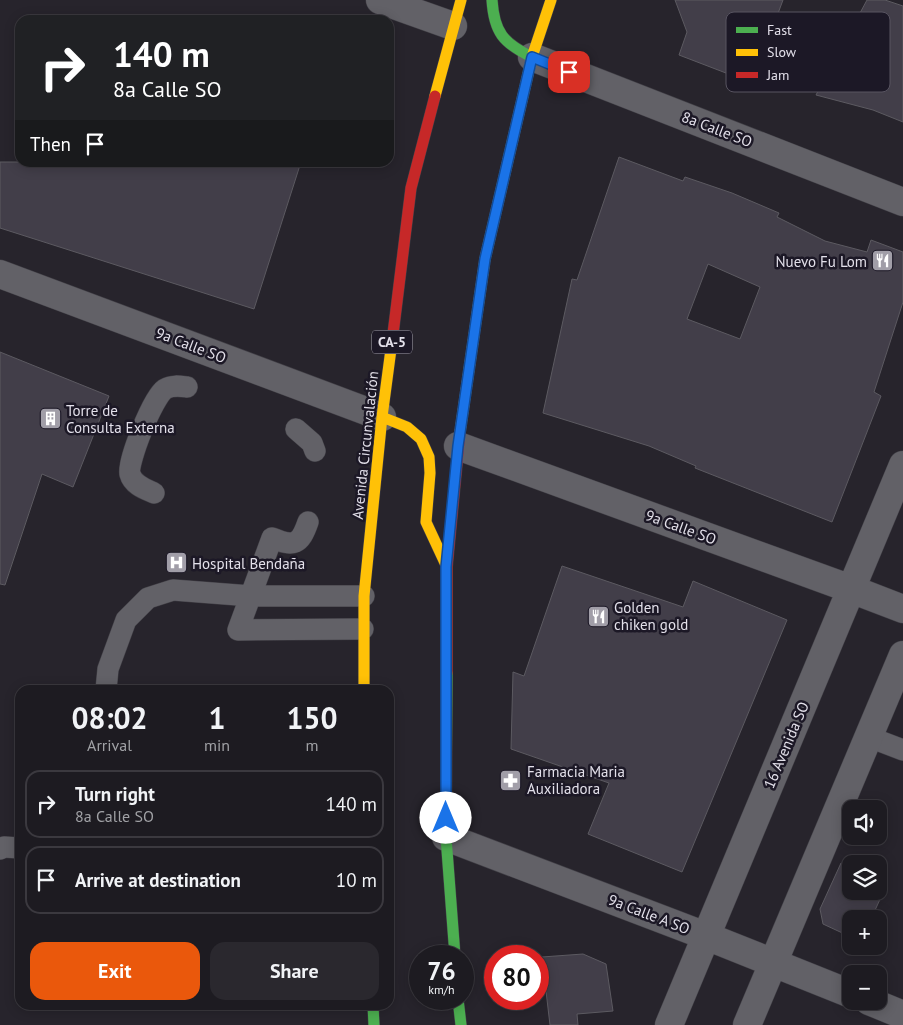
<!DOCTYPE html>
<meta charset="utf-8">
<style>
:root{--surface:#1d1b21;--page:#2a282e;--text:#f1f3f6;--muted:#a0a1a5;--line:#3b393f;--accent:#ea580c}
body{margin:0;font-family:"PT Sans",sans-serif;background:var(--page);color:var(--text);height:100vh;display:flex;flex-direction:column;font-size:19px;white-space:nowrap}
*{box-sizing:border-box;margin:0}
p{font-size:16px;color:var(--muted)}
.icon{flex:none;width:28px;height:28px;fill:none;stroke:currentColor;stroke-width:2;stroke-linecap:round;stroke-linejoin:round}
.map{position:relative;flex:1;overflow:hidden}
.drawer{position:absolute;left:15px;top:685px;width:379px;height:325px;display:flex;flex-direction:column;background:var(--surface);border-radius:15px;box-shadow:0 2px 12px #0003,0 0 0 1px var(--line)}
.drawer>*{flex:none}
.guide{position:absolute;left:15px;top:15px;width:379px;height:152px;border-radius:15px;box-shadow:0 2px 12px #0003,0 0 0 1px var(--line);background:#202124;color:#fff;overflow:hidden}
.buttons{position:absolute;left:842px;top:800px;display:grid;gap:10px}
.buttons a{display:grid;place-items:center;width:45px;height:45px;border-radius:10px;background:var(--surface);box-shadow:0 2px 12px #0003,0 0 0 1px var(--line);font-size:25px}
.speed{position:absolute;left:409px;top:945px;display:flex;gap:10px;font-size:25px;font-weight:700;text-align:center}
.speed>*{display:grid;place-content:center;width:65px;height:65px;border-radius:50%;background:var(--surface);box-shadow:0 2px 12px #0003,0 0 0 1px var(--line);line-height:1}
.speed small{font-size:12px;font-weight:400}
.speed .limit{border:8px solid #d22;background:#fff;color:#111}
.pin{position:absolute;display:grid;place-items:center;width:42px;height:42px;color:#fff;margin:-21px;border-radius:10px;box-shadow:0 2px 8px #0006}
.me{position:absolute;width:55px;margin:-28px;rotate:0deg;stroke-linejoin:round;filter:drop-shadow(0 0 4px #0008)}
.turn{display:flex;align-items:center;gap:18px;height:105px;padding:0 15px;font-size:22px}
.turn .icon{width:65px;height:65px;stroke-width:2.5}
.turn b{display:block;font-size:35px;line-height:42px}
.then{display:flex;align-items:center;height:48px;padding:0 15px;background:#0003;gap:10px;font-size:19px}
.eta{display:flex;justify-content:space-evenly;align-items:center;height:85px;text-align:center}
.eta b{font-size:30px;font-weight:700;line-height:35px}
.button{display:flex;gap:10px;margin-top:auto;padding:10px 15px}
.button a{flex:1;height:58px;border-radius:15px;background:var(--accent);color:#fff;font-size:20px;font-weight:700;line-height:58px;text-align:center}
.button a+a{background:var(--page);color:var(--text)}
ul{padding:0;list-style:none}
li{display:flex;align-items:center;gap:15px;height:68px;margin:0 10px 8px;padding:0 5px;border:2px solid var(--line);border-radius:15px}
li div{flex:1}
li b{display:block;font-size:19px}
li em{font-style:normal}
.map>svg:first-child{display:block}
</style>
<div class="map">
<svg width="903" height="1025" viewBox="0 0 903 1025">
<rect width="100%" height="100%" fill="#27242c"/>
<!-- building -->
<path fill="#423e49" stroke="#5c5a61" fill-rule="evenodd" d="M675 0H783L752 83 679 55 687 32Z
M867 0H885L903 6V122L873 110 816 95Z
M619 157 683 181 685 177 732 193 779 213 777 217 825 241 867 252 871 240 903 252V302L874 392 881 396 832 522 695 468 696 466 649 446 543 413 572 279 577 280ZM708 264 760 287 740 339 687 319Z
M0 162H301L254 309 0 228Z
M0 352 109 396 73 487 42 474 5 585 0 584Z
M562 566 683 607 693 581 787 620 682 872 588 834 609 783 511 749 513 672 524 676Z
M841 863 851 868V891H879V880L887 884 871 919H851V937L823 924 820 909Z
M583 954 606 964 613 1011 577 1014 578 1025H550L542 957Z"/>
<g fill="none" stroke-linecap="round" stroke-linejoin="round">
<defs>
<path id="lane" d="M296 429 312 443 315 451
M154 493C145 489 133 485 130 474 127 462 153 397 165 389 172 385 179 386 187 387
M308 522C300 545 294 547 272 538L238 630 363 629
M106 690 108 669 126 620 148 598 173 590 251 596H364
M869 737 903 750
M0 849 4 847 20 848"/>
<path id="street" d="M380 0 453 26
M532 57 903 202
M0 274 382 417
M458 446 851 589 903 609
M446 837 706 936 851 994
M869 1001 903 1015
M669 1025 903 465
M747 1025 903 655"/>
<path id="fast" d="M492 0C494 32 503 43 532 57
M447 673 446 837 455 956
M458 999 461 1025
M373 1005 374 1025"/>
<path id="slow" d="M435 96 461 0
M382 417 407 427 421 439 429 457 430 473 426 522 446 565
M460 432 485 259 532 57 551 0
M364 690V596L382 417 393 334"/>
<path id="jam" d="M393 334 411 188 435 96
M447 673V567L460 432"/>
</defs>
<!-- lane casing -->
<use href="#lane" stroke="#424047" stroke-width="22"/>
<!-- street casing -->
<use href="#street" stroke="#424047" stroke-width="29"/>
<!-- fast casing -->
<use href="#fast" stroke="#424047" stroke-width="12"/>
<!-- slow casing -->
<use href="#slow" stroke="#424047" stroke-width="12"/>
<!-- jam casing -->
<use href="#jam" stroke="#424047" stroke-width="12"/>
<!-- lane -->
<use href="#lane" stroke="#626167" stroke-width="21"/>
<!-- street -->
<use href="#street" stroke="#626167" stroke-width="28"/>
<!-- fast -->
<use href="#fast" stroke="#4caf50" stroke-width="11"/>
<!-- slow -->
<use href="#slow" stroke="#ffc107" stroke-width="11"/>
<!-- jam -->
<use href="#jam" stroke="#c62828" stroke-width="11"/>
</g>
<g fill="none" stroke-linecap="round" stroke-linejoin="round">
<defs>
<path id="route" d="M446 818V567L458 446 485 259 532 57 569 72"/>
</defs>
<!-- route casing -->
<use href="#route" stroke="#114b97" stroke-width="12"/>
<!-- route -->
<use href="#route" stroke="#1a73e8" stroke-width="9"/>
</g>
<!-- icons -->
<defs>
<symbol id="restaurant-square" viewBox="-11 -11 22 22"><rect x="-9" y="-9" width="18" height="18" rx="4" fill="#a19ea8" stroke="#1c1826"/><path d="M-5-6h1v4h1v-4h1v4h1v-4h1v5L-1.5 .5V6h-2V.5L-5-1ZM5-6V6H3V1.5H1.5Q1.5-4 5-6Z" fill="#fff"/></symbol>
<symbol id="building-square" viewBox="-11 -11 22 22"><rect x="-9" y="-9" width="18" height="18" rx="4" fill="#a19ea8" stroke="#1c1826"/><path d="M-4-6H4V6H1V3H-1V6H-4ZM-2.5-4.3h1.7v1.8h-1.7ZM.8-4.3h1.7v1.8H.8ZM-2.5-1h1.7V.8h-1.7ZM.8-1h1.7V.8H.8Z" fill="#fff"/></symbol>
<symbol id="hospital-square" viewBox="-11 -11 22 22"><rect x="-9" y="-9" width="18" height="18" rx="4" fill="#a19ea8" stroke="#1c1826"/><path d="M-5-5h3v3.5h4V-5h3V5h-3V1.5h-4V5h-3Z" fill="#fff"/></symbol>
<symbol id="pharmacy-square" viewBox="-11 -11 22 22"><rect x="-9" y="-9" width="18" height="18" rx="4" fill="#a19ea8" stroke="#1c1826"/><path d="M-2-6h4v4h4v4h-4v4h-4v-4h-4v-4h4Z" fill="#fff"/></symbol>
</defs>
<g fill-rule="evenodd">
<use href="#restaurant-square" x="870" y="248" width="25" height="25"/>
<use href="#building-square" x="38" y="406" width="25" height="25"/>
<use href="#hospital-square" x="164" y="550" width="25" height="25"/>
<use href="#restaurant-square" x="586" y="604" width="25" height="25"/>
<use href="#pharmacy-square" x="498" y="768" width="25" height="25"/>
</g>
<g text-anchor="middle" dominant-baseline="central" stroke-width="5" stroke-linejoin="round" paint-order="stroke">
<!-- shield labels -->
<rect fill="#1c1826" stroke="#a7a4af" stroke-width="1" x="372" y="330.5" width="40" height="23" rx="4"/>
<g font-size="14" font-weight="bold" fill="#e3e0ea">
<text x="392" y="342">CA-5</text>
</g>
<!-- street labels -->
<g font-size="15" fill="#e3e0ea" stroke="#1c1826">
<text transform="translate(717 129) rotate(21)">8a Calle SO</text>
<text transform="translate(191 345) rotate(21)">9a Calle SO</text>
<text transform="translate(365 445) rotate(-84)">Avenida Circunvalación</text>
<text transform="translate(681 527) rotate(20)">9a Calle SO</text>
<text transform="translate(786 745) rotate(-67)">16 Avenida SO</text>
<text transform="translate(649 914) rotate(21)">9a Calle A SO</text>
</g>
<!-- poi labels -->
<g font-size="15" fill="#e3e0ea" stroke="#1c1826" text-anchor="start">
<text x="867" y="261" text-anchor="end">Nuevo Fu Lom</text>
<text x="66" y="410">Torre de<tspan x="66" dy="17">Consulta Externa</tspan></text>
<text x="192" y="563">Hospital Bendaña</text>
<text x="614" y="607">Golden<tspan x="614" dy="17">chiken gold</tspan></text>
<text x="527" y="771">Farmacia Maria<tspan x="527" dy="17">Auxiliadora</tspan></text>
</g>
</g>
<!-- legend -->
<rect x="726" y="12" width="164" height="80" rx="8" fill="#1c1826" stroke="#585461" stroke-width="1"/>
<rect x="736" y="27" width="22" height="6" fill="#4caf50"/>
<rect x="736" y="49" width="22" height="7" fill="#ffc107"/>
<rect x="736" y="72" width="22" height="6" fill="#c62828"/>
<g font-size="14" fill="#e3e0ea">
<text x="767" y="35">Fast</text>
<text x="767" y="57">Slow</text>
<text x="767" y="80">Jam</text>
</g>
</svg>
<div class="buttons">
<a><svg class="icon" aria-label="sound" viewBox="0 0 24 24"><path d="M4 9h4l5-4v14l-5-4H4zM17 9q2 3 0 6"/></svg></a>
<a><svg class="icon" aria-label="layers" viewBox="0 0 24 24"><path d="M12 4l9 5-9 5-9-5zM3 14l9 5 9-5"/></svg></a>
<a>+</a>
<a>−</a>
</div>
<div class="speed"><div>76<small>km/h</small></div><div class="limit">80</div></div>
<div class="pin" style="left:569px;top:72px;background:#d93025"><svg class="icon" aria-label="arrive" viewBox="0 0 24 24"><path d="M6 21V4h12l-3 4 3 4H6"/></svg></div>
<svg class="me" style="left:446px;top:818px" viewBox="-20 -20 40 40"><circle r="19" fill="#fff"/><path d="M0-13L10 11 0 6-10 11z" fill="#1a73e8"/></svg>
<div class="guide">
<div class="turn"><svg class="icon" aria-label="right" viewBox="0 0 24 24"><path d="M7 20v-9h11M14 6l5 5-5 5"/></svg><div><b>140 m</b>8a Calle SO</div></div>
<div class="then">Then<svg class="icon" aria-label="arrive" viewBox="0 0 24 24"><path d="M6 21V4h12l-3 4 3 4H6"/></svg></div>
</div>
<section class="drawer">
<div class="eta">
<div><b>08:02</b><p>Arrival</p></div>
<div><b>1</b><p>min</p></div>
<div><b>150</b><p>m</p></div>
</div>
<ul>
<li><svg class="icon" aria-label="right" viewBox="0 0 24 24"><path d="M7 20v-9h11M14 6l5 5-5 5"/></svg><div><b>Turn right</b><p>8a Calle SO</p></div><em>140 m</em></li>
<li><svg class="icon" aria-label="arrive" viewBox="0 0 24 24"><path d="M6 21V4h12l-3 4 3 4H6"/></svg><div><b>Arrive at destination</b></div><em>10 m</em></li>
</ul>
<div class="button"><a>Exit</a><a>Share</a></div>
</section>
</div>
